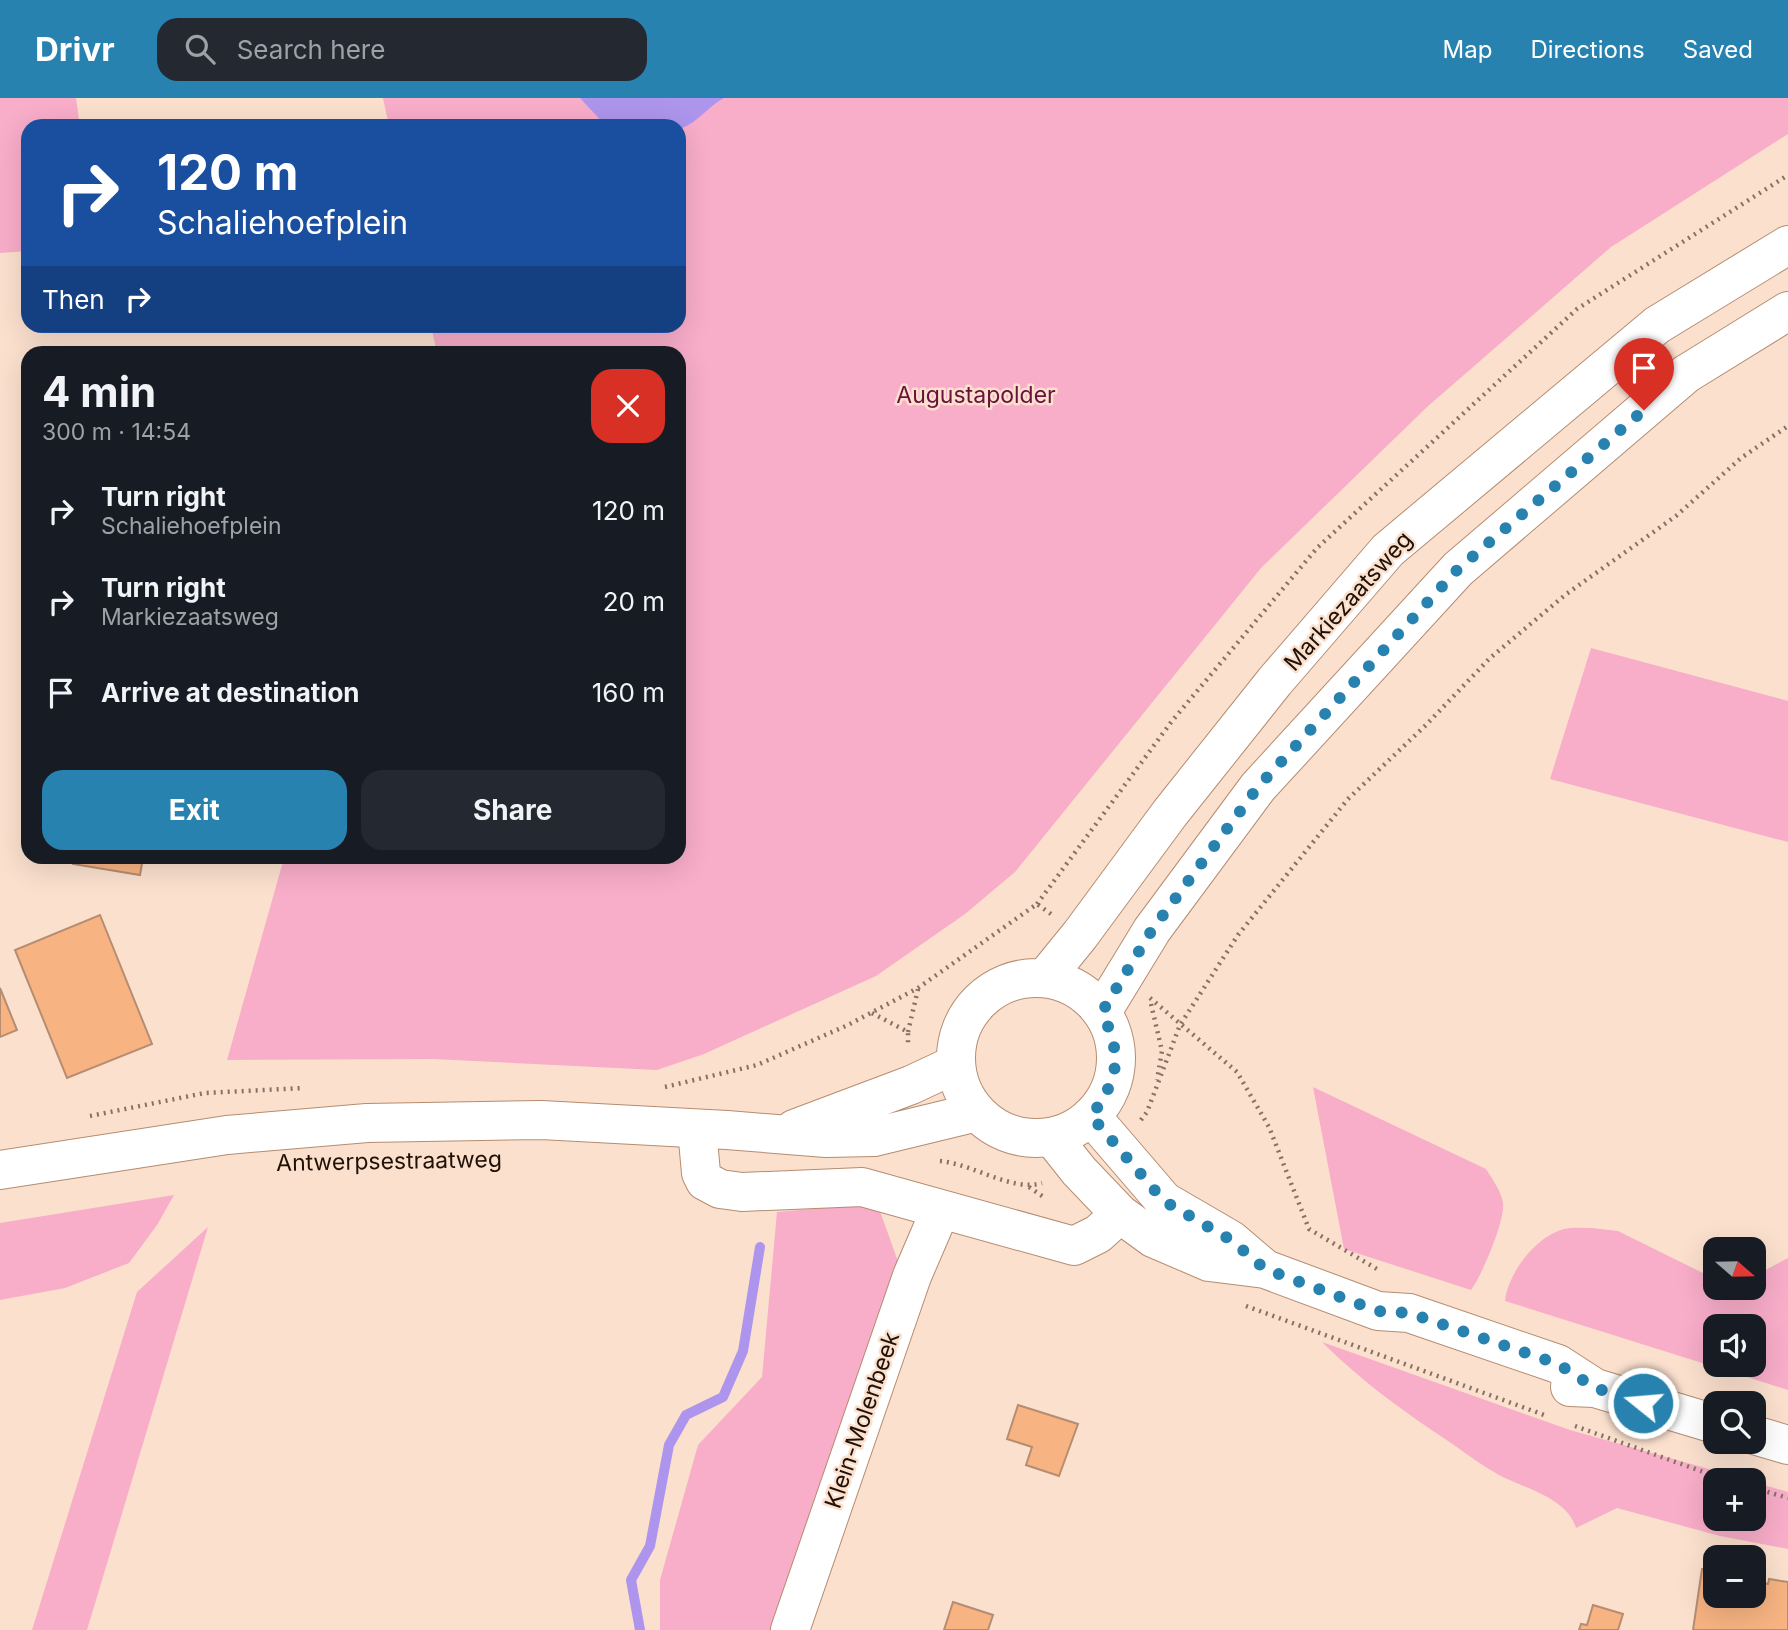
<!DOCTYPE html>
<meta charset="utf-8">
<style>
:root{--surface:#171b24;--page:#242831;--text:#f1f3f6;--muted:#9ea1a6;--accent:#2882b0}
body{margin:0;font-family:Inter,sans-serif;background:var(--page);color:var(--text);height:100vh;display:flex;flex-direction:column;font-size:26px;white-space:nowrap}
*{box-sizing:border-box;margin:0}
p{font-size:23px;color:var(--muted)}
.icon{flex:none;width:38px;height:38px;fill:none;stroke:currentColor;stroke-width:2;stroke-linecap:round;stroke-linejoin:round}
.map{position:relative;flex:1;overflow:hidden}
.details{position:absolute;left:21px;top:248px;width:665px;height:518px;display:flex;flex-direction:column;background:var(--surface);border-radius:21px;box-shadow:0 7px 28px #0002}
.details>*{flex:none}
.top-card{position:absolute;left:21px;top:21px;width:665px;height:214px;border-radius:21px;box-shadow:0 7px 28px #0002;background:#1a4fa0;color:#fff;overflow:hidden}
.needle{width:46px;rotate:110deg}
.buttons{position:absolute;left:1703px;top:1139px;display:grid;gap:14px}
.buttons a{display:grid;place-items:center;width:63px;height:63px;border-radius:14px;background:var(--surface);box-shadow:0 7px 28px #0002;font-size:35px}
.pin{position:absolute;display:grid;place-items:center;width:60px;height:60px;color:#fff;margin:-72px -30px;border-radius:50% 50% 50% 0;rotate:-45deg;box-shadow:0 0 7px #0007}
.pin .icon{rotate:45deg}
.me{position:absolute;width:77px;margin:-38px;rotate:287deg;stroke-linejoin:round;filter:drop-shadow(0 0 5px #0008)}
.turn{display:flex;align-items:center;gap:24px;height:147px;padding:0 21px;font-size:32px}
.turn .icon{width:91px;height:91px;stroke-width:2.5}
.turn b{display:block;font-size:49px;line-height:60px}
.then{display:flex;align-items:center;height:66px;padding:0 21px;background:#0003;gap:14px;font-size:26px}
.round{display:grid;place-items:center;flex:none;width:74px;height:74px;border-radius:21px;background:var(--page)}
.headline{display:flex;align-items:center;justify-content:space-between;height:119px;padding:0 21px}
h1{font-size:42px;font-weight:700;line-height:52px}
.button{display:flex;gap:14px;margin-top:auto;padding:14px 21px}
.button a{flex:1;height:80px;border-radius:21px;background:var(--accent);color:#fff;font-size:28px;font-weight:700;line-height:80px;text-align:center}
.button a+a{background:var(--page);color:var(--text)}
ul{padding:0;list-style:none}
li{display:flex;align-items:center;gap:21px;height:91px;padding:0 21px}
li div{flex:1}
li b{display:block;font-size:26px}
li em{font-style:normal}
header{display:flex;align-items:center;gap:42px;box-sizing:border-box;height:98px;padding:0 35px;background:var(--accent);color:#fff}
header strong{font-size:33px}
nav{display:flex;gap:38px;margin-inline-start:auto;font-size:24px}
.search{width:490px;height:63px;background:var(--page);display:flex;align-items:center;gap:18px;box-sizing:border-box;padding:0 24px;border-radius:21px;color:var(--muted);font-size:26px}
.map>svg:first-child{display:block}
</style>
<header>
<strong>Drivr</strong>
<div class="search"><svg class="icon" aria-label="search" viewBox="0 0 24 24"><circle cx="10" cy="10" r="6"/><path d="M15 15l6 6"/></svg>Search here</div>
<nav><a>Map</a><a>Directions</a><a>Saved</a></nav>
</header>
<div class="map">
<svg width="1788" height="1532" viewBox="0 0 1788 1532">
<rect width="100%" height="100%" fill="#fbe0ce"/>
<!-- green -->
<path fill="#f8adc9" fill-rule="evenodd" d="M0 0H76L80 28H28V153L0 155Z
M383 0H1788V36L1611 149 1427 309 1261 470 1015 774 965 816 876 878 704 956 657 972 434 961 227 962 284 760H679V256L437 255 431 228H679V28H389Z
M1591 550 1788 603V744L1550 681Z
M1313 989 1486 1071C1493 1082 1501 1093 1503 1105 1505 1123 1482 1177 1471 1192L1344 1151Z
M174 1097 157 1127 129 1165 65 1190 0 1202V1125Z
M877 1105 900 1169 780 1532H660V1482L698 1347 762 1279 777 1114Z
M208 1129 87 1532H32L137 1194Z
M1592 1130 1618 1133 1715 1181V1190H1754V1178L1788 1160V1292L1505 1203C1508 1175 1536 1138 1564 1131 1572 1129 1583 1130 1592 1130ZM1715 1228H1754V1267H1715Z
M1322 1244 1570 1332 1748 1382H1715V1421H1754V1384L1788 1394V1451L1720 1438 1617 1410 1576 1430C1567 1400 1524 1390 1499 1377 1483 1368 1468 1357 1454 1347 1407 1316 1362 1284 1322 1244Z"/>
<!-- water -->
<path fill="#ad95ed" d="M580 0H724C707 9 697 26 679 31V28H606Z"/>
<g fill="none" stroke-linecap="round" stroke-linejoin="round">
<!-- stream -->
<path stroke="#ad95ed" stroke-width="10" d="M640 1532 631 1482 650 1448 669 1347 686 1317 723 1299 743 1253 760 1149"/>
</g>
<!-- building -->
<path fill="#f7b382" stroke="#b68d71" stroke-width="2" d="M74 760H143L140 777 73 766Z
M100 817 152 946 67 980 15 852Z
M0 890 17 932 0 939Z
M1018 1307 1078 1326 1059 1378 1026 1367 1032 1349 1007 1341Z
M1702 1471 1715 1473V1498H1754V1483L1768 1486 1769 1481 1788 1484V1532H1693Z
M953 1504 993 1517 988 1532H944Z
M1593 1507 1623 1516 1618 1532H1579L1581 1526 1587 1527Z"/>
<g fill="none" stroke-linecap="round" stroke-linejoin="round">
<defs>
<path id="minor" d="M1091 1018 1164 1103 1231 1142 1265 1171
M697 1031 701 1075 705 1083 720 1091 742 1094 862 1089 1074 1148 1098 1136 1120 1116
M1052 1039 1079 1073 1120 1116 1153 1140 1209 1164 1265 1171 1378 1213 1409 1215 1558 1266 1595 1290
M1570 1289 1595 1290 1715 1326
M1754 1337 1788 1347
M790 1532 912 1178 940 1113"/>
<path id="major" d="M1045 880 1080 837 1170 715 1275 583 1388 452 1657 227 1788 147
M956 960a80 80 0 1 1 160 0a80 80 0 1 1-160 0Z
M1102 914 1152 832 1258 689 1458 471 1686 276 1788 213
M794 1031 911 987 956 966
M0 1072 227 1037 367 1025 541 1022 727 1032 826 1040 874 1039 977 1014"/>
</defs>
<!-- minor casing -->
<use href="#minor" stroke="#b58c70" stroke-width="40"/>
<!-- major casing -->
<use href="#major" stroke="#b58c70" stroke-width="40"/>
<!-- path -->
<path stroke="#867264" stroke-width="4.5" stroke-dasharray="2 5" stroke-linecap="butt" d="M1037 806 1172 623 1317 450 1577 211 1788 77
M1150 900 1237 974 1269 1029 1309 1131 1377 1171
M1151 906 1162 953 1157 982
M872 915 908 934V947
M908 934 918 891
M665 989 757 967 848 927 918 890 1037 806 1051 816
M90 1018 205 995 303 990
M1141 1022 1147 1014 1180 927 1238 837 1348 701 1426 627 1490 560 1565 497 1676 418 1741 360 1788 328
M940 1063C973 1066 1012 1094 1042 1085
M1029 1089 1045 1100
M1246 1208 1547 1318
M1575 1328 1726 1382
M1754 1390 1788 1400"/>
<!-- minor -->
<use href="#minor" stroke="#fff" stroke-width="38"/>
<!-- major -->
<use href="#major" stroke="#fff" stroke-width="38"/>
</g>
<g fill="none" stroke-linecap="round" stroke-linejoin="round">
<!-- route -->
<path stroke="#2882b0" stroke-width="12" stroke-dasharray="0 21.6" d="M1643 1305 1595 1290 1558 1266 1409 1215 1378 1213 1265 1171 1231 1142 1164 1103 1091 1018C1120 979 1122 958 1102 914L1152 832 1258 689 1458 471 1644 312"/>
</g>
<g text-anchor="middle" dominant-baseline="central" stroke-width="5" stroke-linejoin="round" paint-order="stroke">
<!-- park labels -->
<g font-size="23" fill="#6a123d" stroke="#fbe0ce">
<text x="976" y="297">Augustapolder</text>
</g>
<!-- street labels -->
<g font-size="23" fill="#201106" stroke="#fbe0ce">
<text transform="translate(1348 503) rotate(-48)">Markiezaatsweg</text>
<text transform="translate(389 1063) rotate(-1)">Antwerpsestraatweg</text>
<text transform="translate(862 1322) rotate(-71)">Klein-Molenbeek</text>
</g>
</g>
</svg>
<div class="buttons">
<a><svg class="needle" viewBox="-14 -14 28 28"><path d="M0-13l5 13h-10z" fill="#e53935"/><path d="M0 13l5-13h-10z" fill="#9ea1a6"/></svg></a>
<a><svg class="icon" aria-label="sound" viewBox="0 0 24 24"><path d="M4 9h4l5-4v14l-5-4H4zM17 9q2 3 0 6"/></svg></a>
<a><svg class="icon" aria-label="search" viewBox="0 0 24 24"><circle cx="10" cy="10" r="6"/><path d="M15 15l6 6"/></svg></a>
<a>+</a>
<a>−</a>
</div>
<div class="pin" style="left:1644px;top:312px;background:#d93025"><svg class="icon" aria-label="arrive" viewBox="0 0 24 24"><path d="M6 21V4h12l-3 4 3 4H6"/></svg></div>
<svg class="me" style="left:1643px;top:1305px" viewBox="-20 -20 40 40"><circle r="17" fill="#2882b0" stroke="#fff" stroke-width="3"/><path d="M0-11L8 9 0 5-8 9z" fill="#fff"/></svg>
<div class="top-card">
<div class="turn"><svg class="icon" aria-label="right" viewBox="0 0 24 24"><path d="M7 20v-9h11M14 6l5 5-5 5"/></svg><div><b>120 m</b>Schaliehoefplein</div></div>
<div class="then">Then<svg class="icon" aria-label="right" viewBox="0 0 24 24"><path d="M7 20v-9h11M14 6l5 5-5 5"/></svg></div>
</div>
<section class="details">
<div class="headline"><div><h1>4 min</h1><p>300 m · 14:54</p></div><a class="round" style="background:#d93025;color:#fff"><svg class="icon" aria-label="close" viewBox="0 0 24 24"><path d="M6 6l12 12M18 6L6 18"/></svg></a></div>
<ul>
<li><svg class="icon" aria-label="right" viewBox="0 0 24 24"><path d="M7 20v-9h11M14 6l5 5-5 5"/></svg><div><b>Turn right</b><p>Schaliehoefplein</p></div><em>120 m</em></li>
<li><svg class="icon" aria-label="right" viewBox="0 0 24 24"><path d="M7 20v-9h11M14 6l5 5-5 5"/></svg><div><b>Turn right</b><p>Markiezaatsweg</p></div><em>20 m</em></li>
<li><svg class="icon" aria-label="arrive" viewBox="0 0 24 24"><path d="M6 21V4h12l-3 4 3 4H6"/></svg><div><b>Arrive at destination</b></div><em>160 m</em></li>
</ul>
<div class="button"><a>Exit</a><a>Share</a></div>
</section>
</div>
